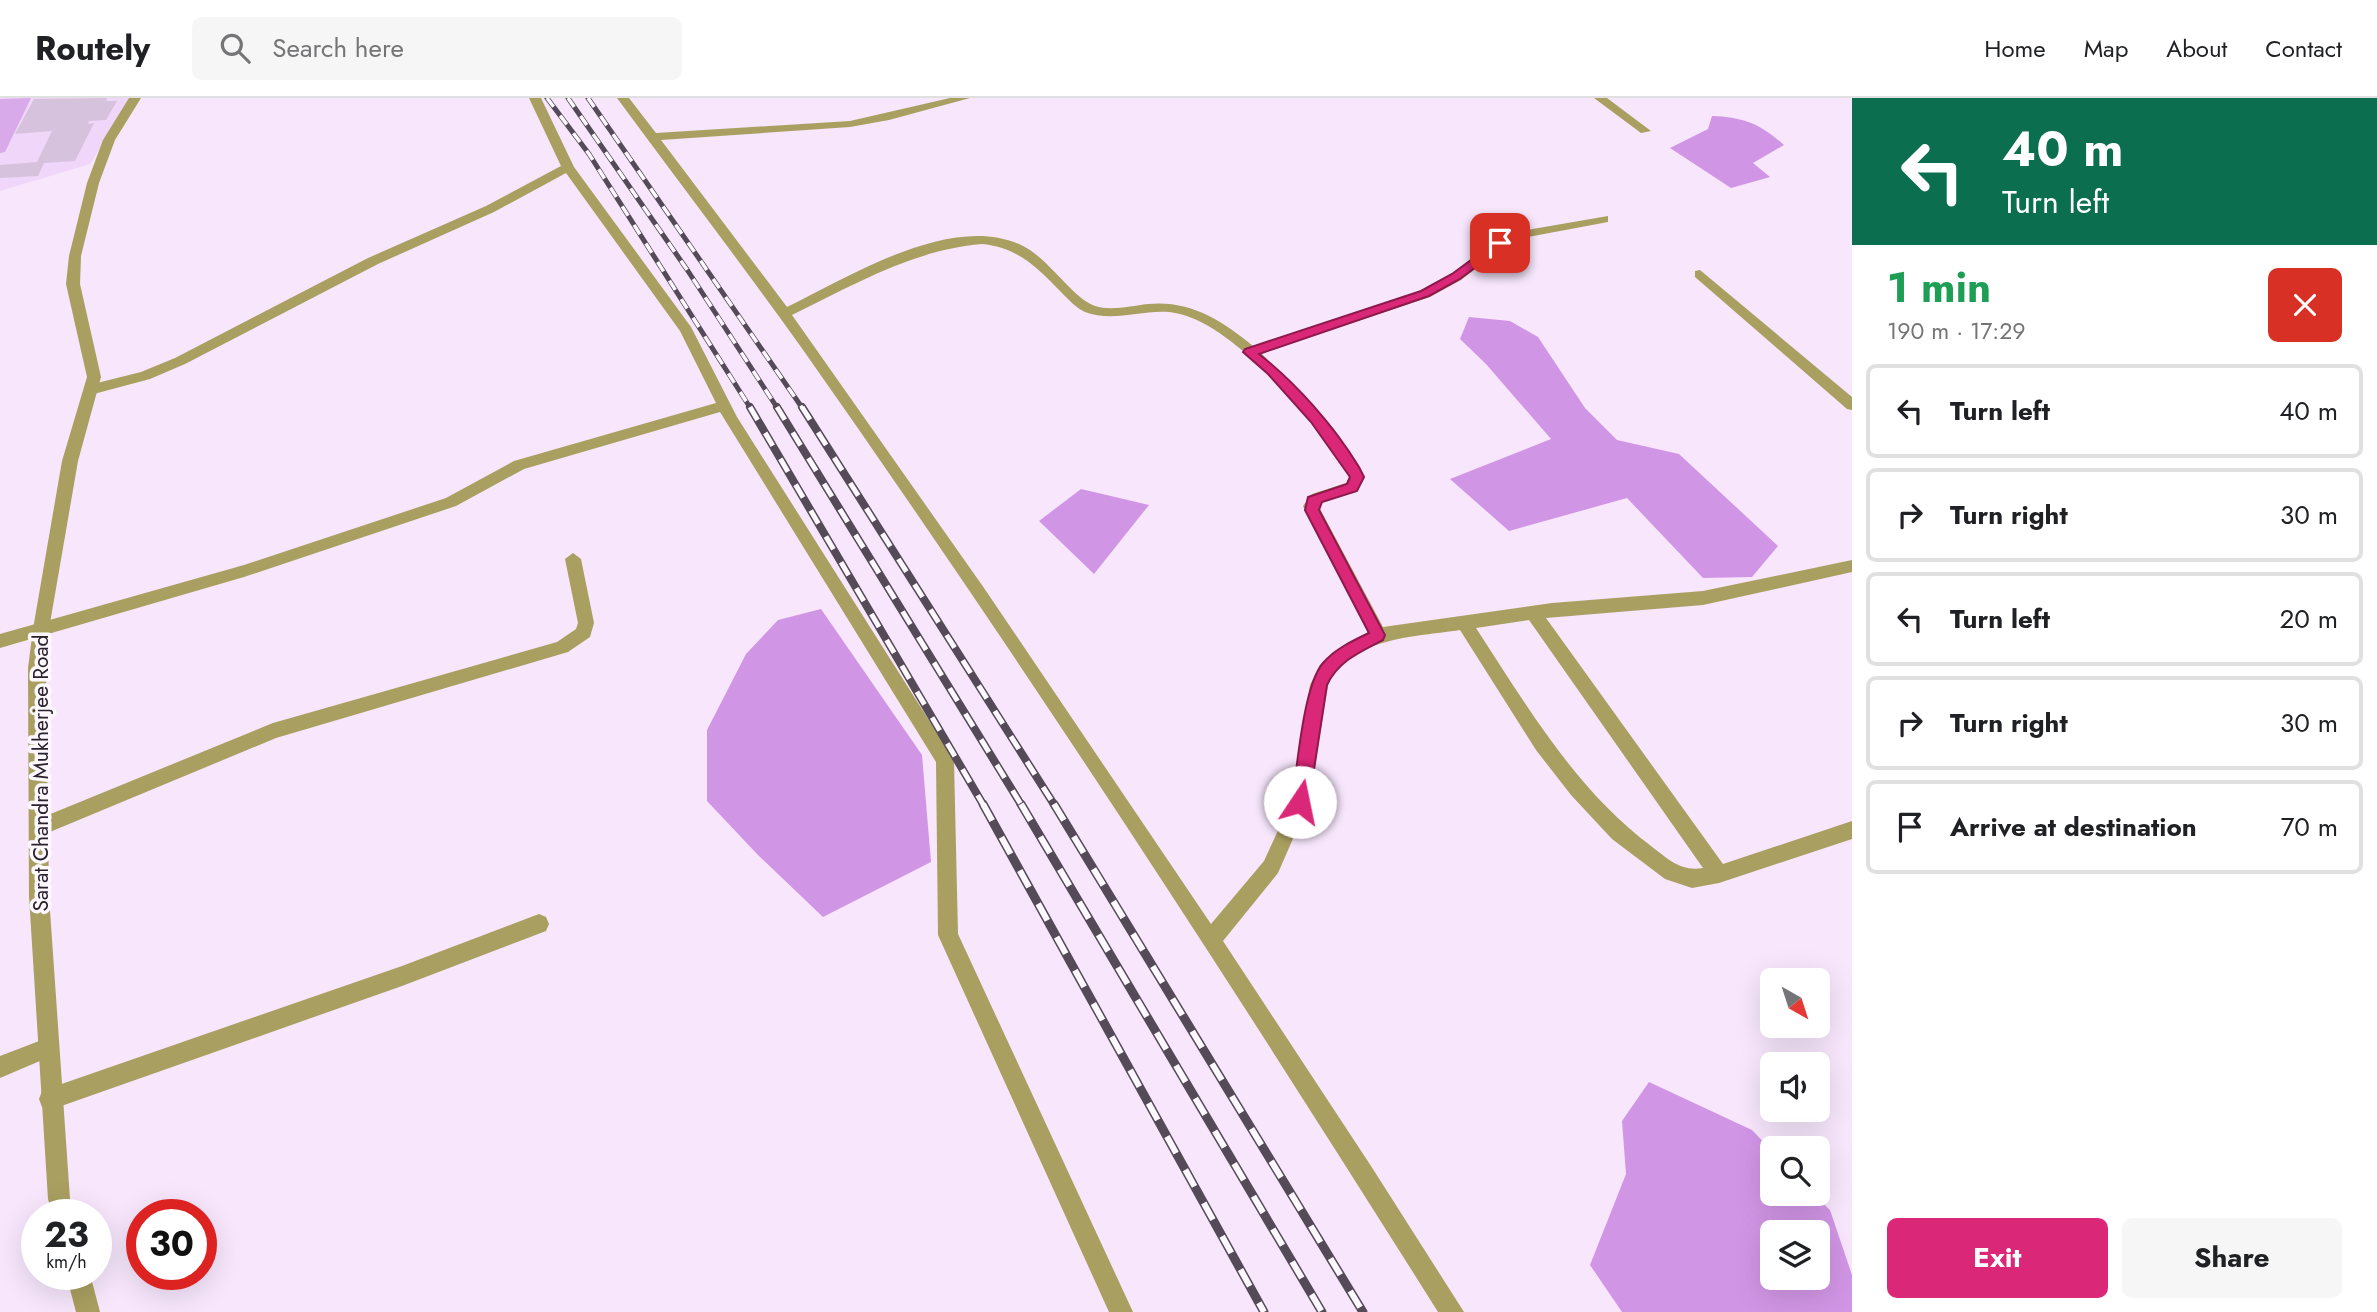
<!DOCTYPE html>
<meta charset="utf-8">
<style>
:root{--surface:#fff;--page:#f6f6f6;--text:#202124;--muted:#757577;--line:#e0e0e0;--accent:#db2777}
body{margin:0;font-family:Jost,sans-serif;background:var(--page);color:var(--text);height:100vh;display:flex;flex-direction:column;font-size:26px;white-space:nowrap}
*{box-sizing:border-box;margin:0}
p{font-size:23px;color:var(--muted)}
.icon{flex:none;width:38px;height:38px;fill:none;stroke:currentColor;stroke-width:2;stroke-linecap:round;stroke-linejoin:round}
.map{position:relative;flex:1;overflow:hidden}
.panel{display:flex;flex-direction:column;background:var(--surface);width:525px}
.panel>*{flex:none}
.hud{background:#0b6e4f;color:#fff;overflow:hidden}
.needle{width:46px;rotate:141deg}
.controls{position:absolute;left:1760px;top:870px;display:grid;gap:14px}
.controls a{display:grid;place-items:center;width:70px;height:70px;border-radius:10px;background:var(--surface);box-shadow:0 7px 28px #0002;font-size:35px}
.speed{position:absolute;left:21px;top:1101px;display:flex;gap:14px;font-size:35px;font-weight:700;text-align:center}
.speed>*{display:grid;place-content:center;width:91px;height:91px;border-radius:50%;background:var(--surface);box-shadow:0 7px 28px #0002;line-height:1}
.speed small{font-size:18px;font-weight:400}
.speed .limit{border:10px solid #d22;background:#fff;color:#111}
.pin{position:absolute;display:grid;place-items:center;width:60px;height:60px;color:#fff;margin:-30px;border-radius:14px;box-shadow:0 4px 10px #0006}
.me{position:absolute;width:77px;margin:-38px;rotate:11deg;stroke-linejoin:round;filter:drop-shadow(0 0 5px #0008)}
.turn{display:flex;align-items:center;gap:24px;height:147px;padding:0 35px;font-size:32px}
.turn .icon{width:91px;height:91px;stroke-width:2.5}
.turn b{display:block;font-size:49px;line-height:60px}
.round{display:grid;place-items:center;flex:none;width:74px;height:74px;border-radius:10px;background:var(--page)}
.headline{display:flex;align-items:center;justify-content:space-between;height:119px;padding:0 35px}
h1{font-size:42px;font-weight:700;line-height:52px;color:#1e9e55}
.button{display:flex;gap:14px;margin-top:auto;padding:14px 35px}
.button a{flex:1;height:80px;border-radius:10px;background:var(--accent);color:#fff;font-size:28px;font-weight:700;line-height:80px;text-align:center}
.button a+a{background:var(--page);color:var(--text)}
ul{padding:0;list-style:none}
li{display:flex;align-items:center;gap:21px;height:94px;margin:0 14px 10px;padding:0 21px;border:4px solid var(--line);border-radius:10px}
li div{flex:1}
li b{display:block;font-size:26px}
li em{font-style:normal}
header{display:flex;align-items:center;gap:42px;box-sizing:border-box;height:98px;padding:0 35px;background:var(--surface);border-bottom:2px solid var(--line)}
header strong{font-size:33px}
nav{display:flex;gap:38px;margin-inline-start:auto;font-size:24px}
.search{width:490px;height:63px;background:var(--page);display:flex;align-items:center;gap:18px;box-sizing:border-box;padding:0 24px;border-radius:10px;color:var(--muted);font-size:26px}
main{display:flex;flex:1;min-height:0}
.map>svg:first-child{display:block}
</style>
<header>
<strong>Routely</strong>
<div class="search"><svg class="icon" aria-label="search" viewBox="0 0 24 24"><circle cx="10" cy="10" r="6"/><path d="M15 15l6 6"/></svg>Search here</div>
<nav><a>Home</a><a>Map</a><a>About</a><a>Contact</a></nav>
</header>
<main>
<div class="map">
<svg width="1852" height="1214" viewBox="0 0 1852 1214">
<rect width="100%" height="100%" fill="#f7e6fc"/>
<!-- built -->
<path fill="#f0d6f9" d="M0 0H132L90 66 0 93Z"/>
<!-- green -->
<path fill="#d9aae9" d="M31 0 5 54 0 55V1Z"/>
<!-- water -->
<path fill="#d195e5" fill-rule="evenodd" d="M1712 18C1743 19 1761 26 1784 47L1753 65 1770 79 1731 90 1670 50 1708 31Z
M1469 219 1510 223 1538 239 1585 310 1617 342 1679 356 1778 448 1752 479 1703 480 1627 400 1509 433 1450 381 1551 341 1486 266 1460 241Z
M1081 391 1149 407 1094 476 1039 423Z
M821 511 922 657 931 764 823 819 758 757 707 703V632L746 556 778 522Z
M1649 984 1752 1032 1773 1054V1096H1813L1830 1112 1852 1177V1214H1622L1590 1167 1626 1076 1622 1023ZM1818 1134V1180H1773V1134Z"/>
<!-- building -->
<path fill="#d7c2de" d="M107 0 106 3H117L106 22 89 23 88 26 94 25 75 63 44 65 38 78 0 80V67L37 64 52 33 15 36 34 1Z"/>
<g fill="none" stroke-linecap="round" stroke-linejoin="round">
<!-- minor -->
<path fill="#a99f60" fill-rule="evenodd" d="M529 0H541L574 69 691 229 737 319 951 657 954 663 958 836 1133 1214H1109L938 837 936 664 720 314 524 371 456 408 244 479 0 550V536L244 467 446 400 514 363 716 305 680 233 566 75 494 114 378 166 185 266 150 281 90 297 85 296V288L141 274 175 260 368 160 486 108 561 68Z
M617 0H629L656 35 850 23 950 0H970L889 22 850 29 661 42 787 209C849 179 951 114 1021 147 1049 160 1072 200 1095 208 1111 213 1131 208 1148 206 1190 202 1221 222 1253 248L1420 193 1451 176 1495 142 1515 134 1608 118V124L1522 140 1505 148 1461 182 1430 199 1261 255 1334 331 1365 379 1357 393 1322 404 1319 409 1383 529 1552 505 1703 493 1852 462V474L1703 507 1546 520 1723 766 1852 723V741L1719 785 1692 790 1665 781 1612 741 1571 697 1536 652 1460 532C1415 539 1350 539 1328 587L1309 704 1278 775 1223 843 1371 1068 1464 1214H1438C1233 888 1023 564 801 249 741 165 678 83 617 0ZM982 146C1017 149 1038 170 1061 194 1068 201 1076 210 1085 214 1116 226 1149 208 1180 216 1238 230 1321 329 1349 379L1346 385 1312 396 1303 408 1368 534 1333 554 1320 567 1310 587 1291 704 1264 763 1211 826 984 490 792 217C854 187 912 152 982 146ZM1529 522 1703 770C1681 774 1668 761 1651 748 1575 691 1527 608 1476 530Z
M1594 0H1607L1651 33 1641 35Z
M1700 172 1852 299V312L1847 311 1695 179V173Z
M573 455 581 461 594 525 590 539 568 554 276 640 45 736 38 739 31 736 29 730 31 724 273 625 557 544 576 531 578 525 565 461Z
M539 816 546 819 549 826 546 833 402 888 50 1012 42 1009 39 1001 42 993 50 990 402 868Z
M47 940 54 943 57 950 54 957 0 980V958Z"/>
<!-- tertiary -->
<path fill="#a99f60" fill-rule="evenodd" d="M129 0H141L115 42 99 85 81 158 80 186 101 279 78 363 49 531 46 570 49 798 70 1101 74 1116H52L48 1101 29 798 28 570 33 531 62 363 87 279 66 186 69 158 87 85 103 42Z
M66 1176H90L100 1214H76Z"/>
<defs>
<path id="rail-far2" d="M547 0 589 56 751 311
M568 0 688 173 778 311
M588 0 803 311"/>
<path id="rail-far1" d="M750 309 984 708
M777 309 1022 708
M802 309 1055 708"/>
<path id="rail" d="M983 706 1264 1214
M1021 706 1322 1214
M1054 706 1363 1214"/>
</defs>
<!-- rail-far2 casing -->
<use href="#rail-far2" stroke="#554b58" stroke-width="5"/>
<!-- rail-far1 casing -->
<use href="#rail-far1" stroke="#554b58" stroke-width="8"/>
<!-- rail casing -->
<use href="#rail" stroke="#554b58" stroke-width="9"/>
<!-- rail-far2 -->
<use href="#rail-far2" stroke="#fcf8fe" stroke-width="3.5" stroke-dasharray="11" stroke-linecap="butt"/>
<!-- rail-far1 -->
<use href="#rail-far1" stroke="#fcf8fe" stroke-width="5" stroke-dasharray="15" stroke-linecap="butt"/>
<!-- rail -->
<use href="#rail" stroke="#fcf8fe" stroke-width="6" stroke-dasharray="19" stroke-linecap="butt"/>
</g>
<!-- route -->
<path fill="#db2777" stroke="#8e194d" stroke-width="2" d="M1500 141 1505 142V147L1460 181 1429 198 1259 256C1297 286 1334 328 1359 369L1364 379 1357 393 1322 404 1319 412 1385 537 1383 542C1360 554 1338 563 1327 587L1309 704 1306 709 1300 712 1294 709 1292 704C1297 672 1303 588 1323 565 1335 551 1352 543 1369 535L1305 412 1308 399 1347 386 1350 379 1311 324 1268 276 1243 254 1245 251 1421 193 1452 176Z"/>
<g text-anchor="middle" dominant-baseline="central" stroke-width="7" stroke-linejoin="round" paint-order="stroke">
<!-- street labels -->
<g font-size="21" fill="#29212c" stroke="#fcf8fe">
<text transform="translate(41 675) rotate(-90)">Sarat Chandra Mukherjee Road</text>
</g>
</g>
</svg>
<div class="controls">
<a><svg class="needle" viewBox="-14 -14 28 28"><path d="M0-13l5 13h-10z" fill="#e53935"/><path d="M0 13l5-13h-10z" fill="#757577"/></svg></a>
<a><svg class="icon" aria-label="sound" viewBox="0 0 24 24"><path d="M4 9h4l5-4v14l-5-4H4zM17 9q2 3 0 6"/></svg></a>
<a><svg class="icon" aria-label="search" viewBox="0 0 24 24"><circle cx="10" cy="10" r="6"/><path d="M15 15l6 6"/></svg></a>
<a><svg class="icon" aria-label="layers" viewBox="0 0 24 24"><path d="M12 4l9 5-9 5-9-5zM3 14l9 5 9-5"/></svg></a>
</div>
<div class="speed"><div>23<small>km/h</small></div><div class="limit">30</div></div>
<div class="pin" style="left:1500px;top:145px;background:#d93025"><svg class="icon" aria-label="arrive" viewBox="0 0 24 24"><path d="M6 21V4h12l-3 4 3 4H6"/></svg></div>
<svg class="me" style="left:1300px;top:704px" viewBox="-20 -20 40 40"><circle r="19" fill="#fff"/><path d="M0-13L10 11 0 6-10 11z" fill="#db2777"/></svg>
</div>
<section class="panel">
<div class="hud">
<div class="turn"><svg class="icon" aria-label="left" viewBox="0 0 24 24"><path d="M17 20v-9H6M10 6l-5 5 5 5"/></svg><div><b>40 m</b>Turn left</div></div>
</div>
<div class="headline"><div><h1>1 min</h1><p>190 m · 17:29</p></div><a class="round" style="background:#d93025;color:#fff"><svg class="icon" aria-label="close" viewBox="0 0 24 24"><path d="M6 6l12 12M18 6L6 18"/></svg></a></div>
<ul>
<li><svg class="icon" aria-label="left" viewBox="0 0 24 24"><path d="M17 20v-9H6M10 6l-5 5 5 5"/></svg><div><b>Turn left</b></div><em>40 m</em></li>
<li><svg class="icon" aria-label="right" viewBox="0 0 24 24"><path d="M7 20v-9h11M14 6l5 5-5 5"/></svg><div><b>Turn right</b></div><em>30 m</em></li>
<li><svg class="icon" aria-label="left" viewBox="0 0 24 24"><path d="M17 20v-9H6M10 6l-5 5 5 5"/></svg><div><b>Turn left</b></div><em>20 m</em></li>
<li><svg class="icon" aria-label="right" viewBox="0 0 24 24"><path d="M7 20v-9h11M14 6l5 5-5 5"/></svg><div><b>Turn right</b></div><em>30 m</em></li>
<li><svg class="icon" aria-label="arrive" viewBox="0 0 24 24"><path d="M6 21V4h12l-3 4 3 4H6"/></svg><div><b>Arrive at destination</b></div><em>70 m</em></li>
</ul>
<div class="button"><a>Exit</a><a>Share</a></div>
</section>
</main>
